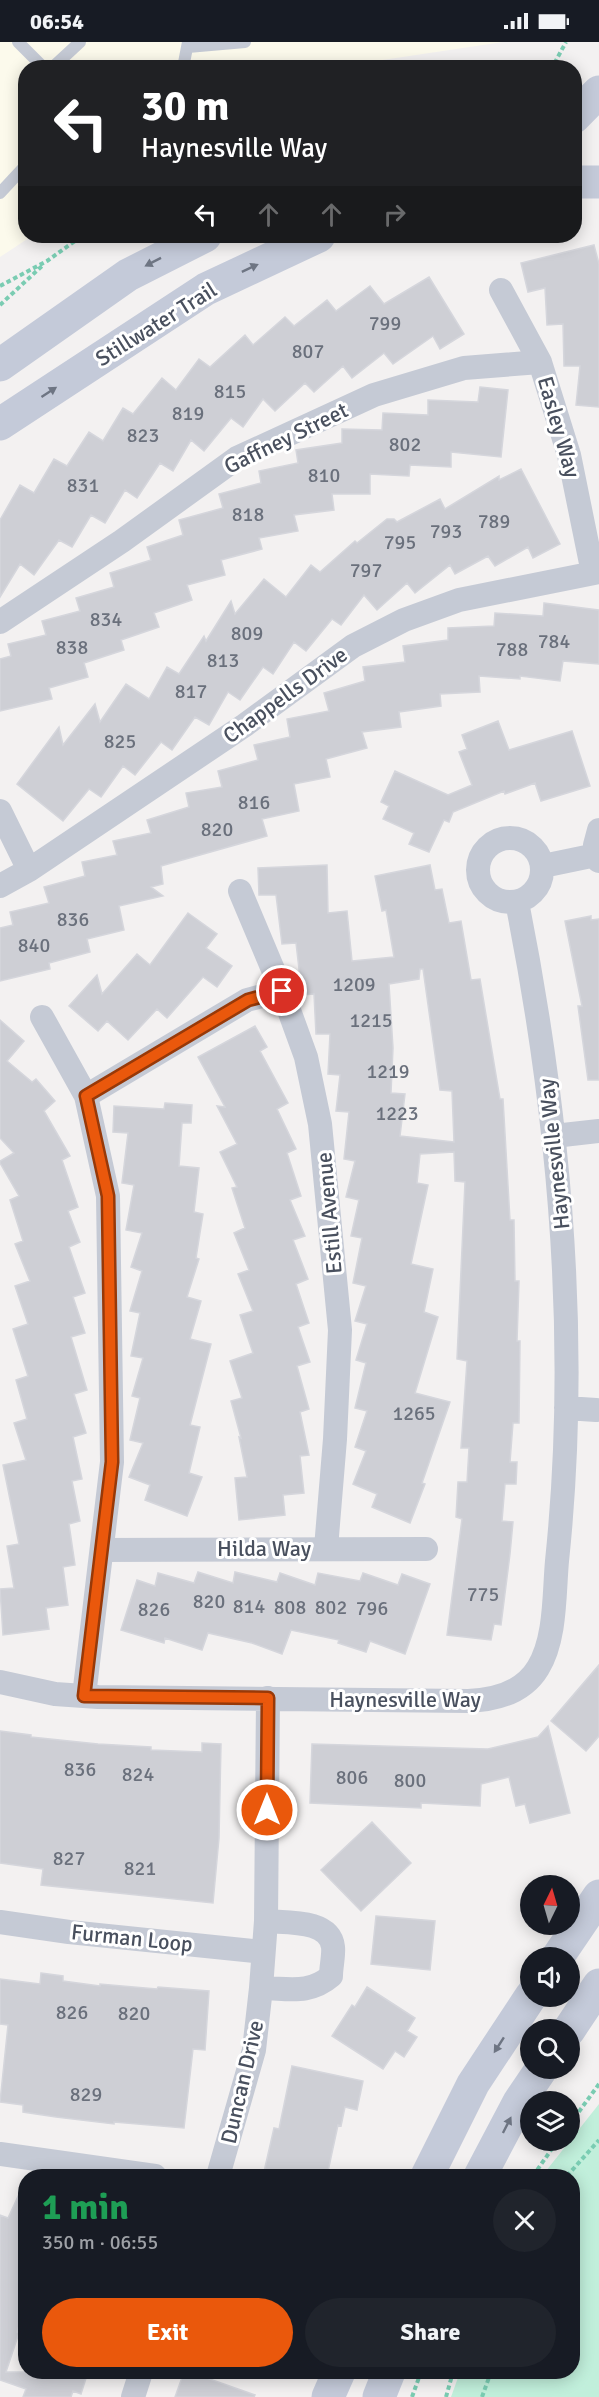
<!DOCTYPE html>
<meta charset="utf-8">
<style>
:root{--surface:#171b24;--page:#20242c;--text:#f1f3f6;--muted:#9ea1a6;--accent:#ea580c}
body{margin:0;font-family:Signika,sans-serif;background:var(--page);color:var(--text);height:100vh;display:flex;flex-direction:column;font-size:22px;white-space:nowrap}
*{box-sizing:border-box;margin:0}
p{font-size:20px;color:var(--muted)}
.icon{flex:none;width:33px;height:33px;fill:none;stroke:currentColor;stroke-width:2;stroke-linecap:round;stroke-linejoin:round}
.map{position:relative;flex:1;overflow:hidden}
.panel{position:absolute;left:18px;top:2127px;width:562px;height:210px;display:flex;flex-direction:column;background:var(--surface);border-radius:24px;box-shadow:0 3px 15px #0003}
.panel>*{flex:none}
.guide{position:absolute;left:18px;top:18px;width:564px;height:183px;border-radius:24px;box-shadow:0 3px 15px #0003;background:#202124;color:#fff;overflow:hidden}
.needle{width:39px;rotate:5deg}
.controls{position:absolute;left:520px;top:1833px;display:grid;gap:12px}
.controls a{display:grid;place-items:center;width:60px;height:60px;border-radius:50%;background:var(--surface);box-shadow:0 3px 15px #0003;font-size:30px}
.pin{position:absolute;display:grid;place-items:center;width:51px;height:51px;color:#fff;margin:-26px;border:3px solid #fff;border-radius:50%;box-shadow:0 2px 6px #0007}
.me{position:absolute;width:66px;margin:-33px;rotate:0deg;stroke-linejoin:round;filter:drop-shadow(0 0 4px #0008)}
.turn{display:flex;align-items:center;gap:21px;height:126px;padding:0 24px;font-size:27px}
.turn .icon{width:78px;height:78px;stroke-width:2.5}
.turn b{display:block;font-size:42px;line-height:51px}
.lanes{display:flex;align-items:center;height:57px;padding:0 24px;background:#0003;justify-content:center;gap:30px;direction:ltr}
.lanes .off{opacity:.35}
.round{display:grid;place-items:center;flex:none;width:63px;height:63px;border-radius:32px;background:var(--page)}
.summary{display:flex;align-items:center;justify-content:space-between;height:102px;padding:0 24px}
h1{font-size:36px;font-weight:700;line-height:45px;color:#1e9e55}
.primary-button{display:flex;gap:12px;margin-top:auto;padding:12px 24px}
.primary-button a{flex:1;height:69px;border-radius:36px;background:var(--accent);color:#fff;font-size:24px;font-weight:700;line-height:69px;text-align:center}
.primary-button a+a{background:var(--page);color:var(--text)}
.status{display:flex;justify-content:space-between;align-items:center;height:42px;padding:0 30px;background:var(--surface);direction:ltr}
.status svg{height:16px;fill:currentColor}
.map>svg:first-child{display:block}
</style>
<div class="status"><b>06:54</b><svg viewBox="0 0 49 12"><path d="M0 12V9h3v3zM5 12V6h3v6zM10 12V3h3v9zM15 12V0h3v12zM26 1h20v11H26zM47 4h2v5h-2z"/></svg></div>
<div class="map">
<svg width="599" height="2355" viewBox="0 0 599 2355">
<rect width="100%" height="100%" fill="#f3f1f1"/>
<!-- commercial -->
<path fill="#fcfaec" d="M0 0H503L329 26H26V194H32L0 215Z"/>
<!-- green -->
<path fill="#c1efdb" d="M599 2062V2355H451L460 2330H573V2134H542Z"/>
<!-- building -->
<path fill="#cecfd5" stroke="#d5d6dc" stroke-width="1.5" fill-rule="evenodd" d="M594 203 599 222V365L576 363 580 324H564L563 282 547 283 545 246 528 250 521 221Z
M429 235 464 292 440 307 433 294 393 322 384 311 352 336 343 324 314 350 305 341 275 369 263 357 243 385 231 376 204 409 191 398 173 429 160 421 137 456 125 448 105 481 91 473 72 505 59 498 34 533 20 522 0 555V478L20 443 34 451 54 417 67 424 89 390 103 399 123 366 133 372 162 336 176 348 199 317 210 325 245 293 253 303 285 275 294 284 327 258 336 269 370 244 384 262Z
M480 345 508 348 501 415 451 410V425L410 423 409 434 370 432V452H332L334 468 294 473 298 489 259 496 262 507 221 518 225 533 187 543 192 558 154 571 159 585 121 598 124 608 84 621 88 635 49 646 52 657 0 669V617L11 614 8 602 46 593 42 579 80 569 76 556 114 545 110 531 151 518 147 505 183 493 179 478 223 466 219 452 261 441 259 429 298 421 296 408 342 401V387L382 388 383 371 428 373V358L478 360Z
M521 427 560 502 533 516 528 505 495 524 488 514 455 532 450 523 415 551 407 541 377 568 364 553 341 583 332 577 306 609 294 600 273 632 263 625 240 658 228 650 209 683 195 675 172 708 161 700 135 733 123 724 101 755 89 747 63 779 17 742 59 685 63 703 95 662 100 680 126 642 149 657 167 625 179 632 204 594 206 599 231 559 235 572 264 537 286 555 311 523 320 530 355 499 357 501 387 477H394L397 480 440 457 445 467 499 434V438Z
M544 561 599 568V622L563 619 560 639 520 634V637L479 634 480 650 440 652 441 664 399 670 401 685 362 690 367 706 326 717 330 735 294 742 299 769 262 777 267 794 161 824 163 842 151 845 163 854 119 864 124 888 87 897 90 910 49 921 50 927 0 939V886L13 883 10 870 49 861 44 845 85 834 82 820 117 813 113 799 151 791 147 778 189 765 186 751 222 745 218 729 258 718 254 703 290 695 287 677 329 669 324 651 365 639 363 625 405 620 403 604 448 598V586L494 584 495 571 543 574Z
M498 679 509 708 572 689 590 744 541 759 535 741 505 752 504 749 453 770 449 780 444 778 429 810 409 802 414 791 383 777 389 764 381 760 395 729 448 753 472 743 459 710 467 707 462 693Z
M327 823 328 871 347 869 352 919 394 915 386 868 382 869 375 834 430 823 435 848 442 847 449 881 461 879 471 938 480 937 500 1057H503L510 1178H514L515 1239H519L517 1299H520L519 1381H513L510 1420H517L516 1442H505L502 1479 513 1480 510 1512 501 1583 494 1582 491 1598 447 1593 462 1477 456 1475 458 1440H467L469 1406H461L467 1319 457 1317 465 1140 455 1139 454 1110 420 1112 417 1141 428 1143 411 1222 433 1227 424 1270 438 1275 415 1351 450 1360 422 1441 425 1442 410 1481 372 1465 377 1452 353 1442 366 1409 355 1405 367 1369 355 1366 366 1321 356 1318 367 1282 355 1279 366 1244 353 1241 362 1196 351 1194 359 1158 346 1155 355 1119 344 1117 349 1070 336 1069 340 1033 328 1032 330 992H316L314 952 302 953 296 901 282 902 276 853H259L258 826ZM420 927H423L440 1048 452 1049 454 1100 400 1094 405 1052 391 1051 393 1006 389 942 419 937Z
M188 871 217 892 206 906 232 924 217 945 203 935 167 976 157 967 128 998 107 979 98 989 69 964 97 933 102 952 137 912 150 923Z
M591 874V878L599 877V1038H588L578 964H582L565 879Z
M0 978 24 999 7 1019 32 1040 36 1037 55 1059 44 1069 70 1114 62 1118 78 1165 68 1169 80 1200 69 1205 85 1251 73 1255 85 1291 71 1295 87 1348 74 1352 86 1391 73 1395 82 1437 72 1439 80 1479 69 1482 75 1523 63 1525 68 1563 46 1566 49 1587 3 1593 0 1547 14 1546 7 1504 19 1502 3 1423 26 1418 14 1381 27 1377 16 1338 28 1334 13 1287 28 1282 15 1244 30 1239 15 1202 23 1199 10 1158 19 1154 0 1121V1119L14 1111 0 1096Z
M255 984 267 1005 260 1009 288 1061 277 1067 296 1107 287 1111 301 1154 290 1158 305 1194 293 1198 308 1237 296 1242 309 1281 298 1285 310 1320 297 1324 309 1367 300 1370 309 1413 300 1414 304 1451 283 1453 285 1473 239 1478 235 1436 247 1435 239 1395 241 1396 231 1359 242 1356 230 1319 253 1311 240 1273 253 1269 238 1232 249 1228 234 1191 245 1186 232 1146 237 1145 220 1110 237 1102 217 1064 225 1065 198 1015Z
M165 1061 192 1063 191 1081H182L179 1124 199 1126 194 1170 203 1172 196 1216 199 1217 187 1255 201 1259 190 1297 211 1302 190 1383 200 1385 189 1431 202 1435 187 1474 145 1458 150 1443 129 1435 143 1401 130 1398 140 1356 132 1354 143 1316 131 1314 140 1271 130 1269 142 1229 131 1225 142 1191 126 1188 134 1143 122 1141 128 1091 113 1090 114 1064 164 1067Z
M198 1530 233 1541 235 1530 277 1540 280 1531 315 1543 318 1531 360 1539 363 1531 398 1543 402 1532 430 1542 405 1612 370 1599 366 1610 338 1601 339 1598 291 1588 282 1612 252 1601 208 1591 202 1608 165 1596 164 1601 121 1588 137 1538 155 1544 158 1531 194 1541Z
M599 1623V1694L586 1709 551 1679Z
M548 1684 570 1771 530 1781 525 1762 516 1764 509 1735 481 1742 480 1764 421 1761V1766L310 1761 312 1702 488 1707 538 1695Z
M0 1689 31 1693V1695L98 1702 151 1705V1708L202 1710V1701L221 1702 219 1796 213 1861 41 1843 43 1827 0 1821Z
M372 1780 411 1821 361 1869 321 1828Z
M376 1874 435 1879 430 1928 371 1922Z
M41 1931 63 1934V1939L100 1944V1942L157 1947 158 1945 209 1949 205 2008 193 2007 184 2086 114 2080V2082L56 2075 23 2070V2063L0 2060 8 1983 0 1982V1937L40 1942Z
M367 1945 415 1976 407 1989 417 1995 404 2015 395 2009 383 2027 332 1994 352 1963 355 1965Z
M292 2024 363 2039 357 2068 345 2065 341 2084 338 2083 327 2134H263L274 2086 279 2087Z
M26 2137V2260L17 2290 19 2291 6 2330H88L81 2352 73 2349 71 2355H23L26 2347 0 2338V2173L8 2176Z
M184 2330H190L255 2353 254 2355H175Z"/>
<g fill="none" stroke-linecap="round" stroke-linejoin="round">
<!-- path -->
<path stroke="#7accb2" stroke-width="4" stroke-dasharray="4.5 3" stroke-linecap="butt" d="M549 26 554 22 566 0
M0 244 47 219 82 194
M0 263 42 224
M570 2082 599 2042
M533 2134 558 2098
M567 2134 599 2098
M412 2355 421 2330
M446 2355 453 2330
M482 2355 491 2330"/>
<!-- lane -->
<path stroke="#c5cad5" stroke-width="12" d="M18 0 44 26
M188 5 245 0
M52 26 80 0
M183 26 188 0
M0 151 26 123"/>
<!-- street -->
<path stroke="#c5cad5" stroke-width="24" d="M501 248 540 320 569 413 593 531
M0 580 122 499 237 416 374 353 464 326 540 320
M0 769 29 828
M599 788 595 803 599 819
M478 828a32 32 0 1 1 64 0a32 32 0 1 1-64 0Z
M543 824 596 813
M0 844 29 828 245 683 353 604 404 578 459 558 599 530
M240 849 282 949 306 1015 320 1082 340 1288 335 1397 326 1506
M42 975 86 1054 108 1154 112 1420 84 1654
M86 1054 247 958 282 949
M554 1094 599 1089
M566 1366 596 1368
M102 1508 426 1507
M0 1640 55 1652 98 1655 468 1659C495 1658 523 1651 538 1626 556 1597 554 1552 557 1519 580 1299 560 1076 517 860
M0 1880 69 1890 263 1910
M261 1946C288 1946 309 1953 331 1934 331 1925 334 1913 333 1905 330 1877 286 1881 266 1879
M0 2112 155 2134
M218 2134 254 2008 261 1946 266 1879 268 1656
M133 2355 141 2330"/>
<!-- secondary -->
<path stroke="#c4cad9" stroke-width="33" d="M574 75 599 50
M574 140H599
M0 323 128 233 205 194
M0 382 206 247 319 194
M557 1916 599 1854
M569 1988 599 1943
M427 2134 473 2042 531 1954
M480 2134 519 2060 542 2026
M328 2355 339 2330
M379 2355 389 2330"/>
</g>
<!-- one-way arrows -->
<defs><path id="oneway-solid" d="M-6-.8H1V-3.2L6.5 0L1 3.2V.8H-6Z" transform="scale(1.5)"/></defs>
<g fill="#6e7583">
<use href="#oneway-solid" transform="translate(153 220) rotate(153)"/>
<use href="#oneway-solid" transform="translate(250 226) rotate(-25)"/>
<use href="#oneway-solid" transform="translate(49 350) rotate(-33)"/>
<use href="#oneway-solid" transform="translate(499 2003) rotate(123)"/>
<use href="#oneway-solid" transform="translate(507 2083) rotate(-63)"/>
</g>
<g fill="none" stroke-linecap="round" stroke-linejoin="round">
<defs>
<path id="route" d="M267 1768 268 1656 84 1654 112 1420 108 1154 86 1054 248 958 282 949"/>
</defs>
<!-- route casing -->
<use href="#route" stroke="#983908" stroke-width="15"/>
<!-- route -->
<use href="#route" stroke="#ea580c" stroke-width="10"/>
</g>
<g text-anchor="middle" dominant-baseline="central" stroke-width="6" stroke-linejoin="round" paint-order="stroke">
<!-- number labels -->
<g font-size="20" fill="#6a707c">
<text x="385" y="281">799</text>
<text x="308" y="309">807</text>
<text x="230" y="349">815</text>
<text x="188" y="371">819</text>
<text x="143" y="393">823</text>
<text x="405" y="402">802</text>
<text x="324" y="433">810</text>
<text x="83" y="443">831</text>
<text x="248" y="472">818</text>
<text x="494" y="479">789</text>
<text x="446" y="489">793</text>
<text x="400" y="500">795</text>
<text x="366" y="528">797</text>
<text x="106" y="577">834</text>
<text x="247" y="591">809</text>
<text x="554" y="599">784</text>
<text x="72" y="605">838</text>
<text x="512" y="607">788</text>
<text x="223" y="618">813</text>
<text x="191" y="649">817</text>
<text x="120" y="699">825</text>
<text x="254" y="760">816</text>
<text x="217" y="787">820</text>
<text x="73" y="877">836</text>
<text x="34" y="903">840</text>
<text x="354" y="942">1209</text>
<text x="371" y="978">1215</text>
<text x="388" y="1029">1219</text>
<text x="397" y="1071">1223</text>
<text x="414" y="1371">1265</text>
<text x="483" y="1552">775</text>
<text x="209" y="1559">820</text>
<text x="249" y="1564">814</text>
<text x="290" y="1565">808</text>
<text x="331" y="1565">802</text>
<text x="372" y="1566">796</text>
<text x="154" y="1567">826</text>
<text x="80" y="1727">836</text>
<text x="138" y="1732">824</text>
<text x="352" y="1735">806</text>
<text x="410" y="1738">800</text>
<text x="69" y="1816">827</text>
<text x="140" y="1826">821</text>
<text x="72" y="1970">826</text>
<text x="134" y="1971">820</text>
<text x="86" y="2052">829</text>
</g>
<!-- street labels -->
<g font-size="22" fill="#49505e" stroke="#fff">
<text transform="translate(156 282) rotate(-32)">Stillwater Trail</text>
<text transform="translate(559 385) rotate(74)">Easley Way</text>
<text transform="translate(286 396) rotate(-26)">Gaffney Street</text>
<text transform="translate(285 653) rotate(-36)">Chappells Drive</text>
<text transform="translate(554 1112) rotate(-96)">Haynesville Way</text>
<text transform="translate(329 1171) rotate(-95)">Estill Avenue</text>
<text x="264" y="1506">Hilda Way</text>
<text x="405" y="1657">Haynesville Way</text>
<text transform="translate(132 1896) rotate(6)">Furman Loop</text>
<text transform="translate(242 2040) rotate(-77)">Duncan Drive</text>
</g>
</g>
</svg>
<div class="controls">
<a><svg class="needle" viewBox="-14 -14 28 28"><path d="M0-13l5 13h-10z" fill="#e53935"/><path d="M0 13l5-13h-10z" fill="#9ea1a6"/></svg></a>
<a><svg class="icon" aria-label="sound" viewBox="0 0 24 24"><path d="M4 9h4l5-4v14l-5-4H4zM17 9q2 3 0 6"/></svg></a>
<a><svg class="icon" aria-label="search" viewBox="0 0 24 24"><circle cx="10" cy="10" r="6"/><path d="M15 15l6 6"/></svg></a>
<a><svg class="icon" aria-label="layers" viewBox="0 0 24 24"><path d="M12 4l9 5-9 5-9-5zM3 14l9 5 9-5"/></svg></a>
</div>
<div class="pin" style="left:282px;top:949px;background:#d93025"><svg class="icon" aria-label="arrive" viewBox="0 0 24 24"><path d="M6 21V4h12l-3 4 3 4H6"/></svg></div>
<svg class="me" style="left:267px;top:1768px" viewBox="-20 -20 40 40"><circle r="17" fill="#ea580c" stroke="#fff" stroke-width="3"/><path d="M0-11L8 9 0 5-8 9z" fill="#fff"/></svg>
<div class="guide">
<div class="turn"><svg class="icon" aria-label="left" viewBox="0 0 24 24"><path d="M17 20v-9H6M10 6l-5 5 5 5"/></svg><div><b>30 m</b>Haynesville Way</div></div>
<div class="lanes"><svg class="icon" aria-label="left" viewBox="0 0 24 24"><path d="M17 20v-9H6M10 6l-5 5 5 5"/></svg><svg class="icon off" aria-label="ahead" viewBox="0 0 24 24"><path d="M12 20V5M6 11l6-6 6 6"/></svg><svg class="icon off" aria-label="ahead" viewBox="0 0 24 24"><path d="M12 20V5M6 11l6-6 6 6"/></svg><svg class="icon off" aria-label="right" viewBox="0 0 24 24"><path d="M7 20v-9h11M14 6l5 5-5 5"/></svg></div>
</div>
<section class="panel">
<div class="summary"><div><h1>1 min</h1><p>350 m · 06:55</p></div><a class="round"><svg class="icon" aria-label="close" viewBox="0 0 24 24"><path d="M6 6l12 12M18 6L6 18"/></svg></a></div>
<div class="primary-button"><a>Exit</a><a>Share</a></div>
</section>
</div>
